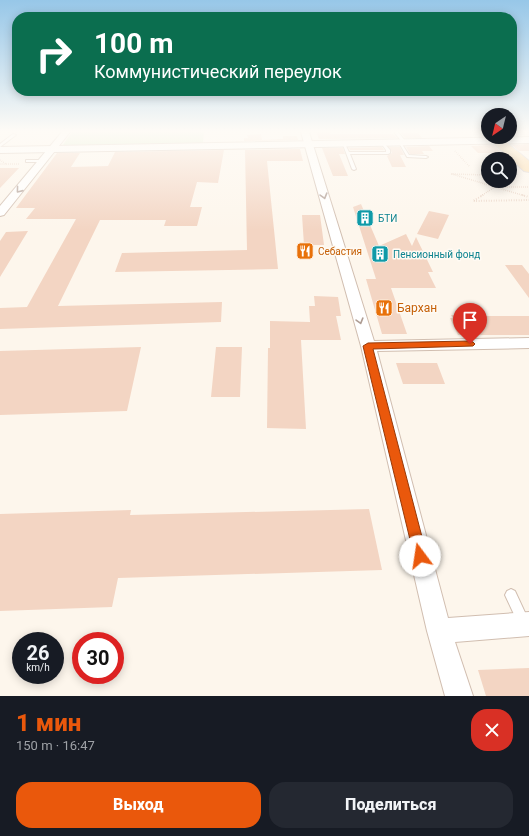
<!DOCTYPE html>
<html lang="ru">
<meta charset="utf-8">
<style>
:root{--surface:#171b24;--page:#242831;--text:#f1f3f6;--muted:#9ea1a6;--accent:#ea580c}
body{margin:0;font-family:Roboto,sans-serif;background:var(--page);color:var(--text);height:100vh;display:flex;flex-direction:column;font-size:15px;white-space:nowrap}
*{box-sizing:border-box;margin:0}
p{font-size:13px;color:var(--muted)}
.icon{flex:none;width:22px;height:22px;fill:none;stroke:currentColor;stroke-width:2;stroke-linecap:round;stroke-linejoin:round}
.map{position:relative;height:696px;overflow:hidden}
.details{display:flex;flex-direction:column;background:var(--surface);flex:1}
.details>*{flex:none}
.top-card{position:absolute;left:12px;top:12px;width:505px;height:84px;border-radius:16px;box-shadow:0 2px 10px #0003;background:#0b6e4f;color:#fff;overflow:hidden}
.needle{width:26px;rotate:215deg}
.controls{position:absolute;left:481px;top:108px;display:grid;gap:8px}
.controls a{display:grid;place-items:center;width:36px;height:36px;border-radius:50%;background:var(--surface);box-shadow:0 2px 10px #0003;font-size:20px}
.speed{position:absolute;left:12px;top:632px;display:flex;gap:8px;font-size:20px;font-weight:700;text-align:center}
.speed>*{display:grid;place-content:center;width:52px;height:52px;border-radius:50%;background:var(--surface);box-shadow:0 2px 10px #0003;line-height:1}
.speed small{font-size:10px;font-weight:400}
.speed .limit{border:6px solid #d22;background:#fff;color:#111}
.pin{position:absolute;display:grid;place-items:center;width:34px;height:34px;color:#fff;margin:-41px -17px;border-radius:50% 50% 50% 0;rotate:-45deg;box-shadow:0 0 4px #0007}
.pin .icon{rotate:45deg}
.me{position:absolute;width:44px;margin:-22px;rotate:346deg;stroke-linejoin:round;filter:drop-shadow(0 0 3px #0008)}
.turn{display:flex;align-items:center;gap:14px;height:84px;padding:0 16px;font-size:18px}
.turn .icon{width:52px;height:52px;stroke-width:2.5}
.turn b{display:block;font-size:28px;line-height:34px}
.round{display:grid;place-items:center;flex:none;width:42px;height:42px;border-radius:16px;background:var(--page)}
.overview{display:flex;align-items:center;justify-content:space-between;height:68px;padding:0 16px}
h1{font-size:24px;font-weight:800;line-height:30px;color:var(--accent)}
.action{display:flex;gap:8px;margin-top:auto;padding:8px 16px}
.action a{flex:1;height:46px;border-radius:16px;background:var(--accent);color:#fff;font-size:16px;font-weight:800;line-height:46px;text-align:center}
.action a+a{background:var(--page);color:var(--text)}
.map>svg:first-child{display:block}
</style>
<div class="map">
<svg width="529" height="696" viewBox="0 0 529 696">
<rect width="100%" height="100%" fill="#fdf6ec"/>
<!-- green -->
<path fill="#d8ecc9" d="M72 132H204L203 143 62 146Z"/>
<!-- building -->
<path fill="#f3d5c3" d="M316 132H329L330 134H393L397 138 319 139Z
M401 133H418L422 138H405Z
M261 134 262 140 283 139V136H297L298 140 244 141V138H248L247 135Z
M529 144V151H519L512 145Z
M494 145 502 153H478L471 146Z
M429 146 433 151H422L424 154H410L406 147Z
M382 147 384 150H350L349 148Z
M389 147H400L404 155H400L406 167H392L387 156 392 153Z
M322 148H343L345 154H339L348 176H333Z
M300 149 303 161H267L278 269 115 272 122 253 247 250 245 150Z
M224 150 218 183 197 182 190 207H202L197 226H164L166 220H100L58 306 222 302 221 322 0 329V308L27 307 76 219H26L35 208H16L57 153H80L71 167 108 166 115 152Z
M0 168H19L0 188Z
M361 204 379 246 406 234 412 246 416 237 433 272H428L436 288H391L407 334H382L366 279H376L353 207Z
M429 211 449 215 438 239 417 234Z
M302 215H320L324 245H304Z
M28 231 0 277V241L6 232Z
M505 265H522L529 274V298Z
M314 296 338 297 341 316H336L341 340H301L306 429 267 428 268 348H270V321L310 322 309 306H315Z
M481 314 482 316H529V335H458L450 318H453L451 315Z
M141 347 127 411 0 415V351Z
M216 347H242L240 397H211Z
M396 363H437L445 384H403Z
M369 509 382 570 118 578 112 607 0 611V514L131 510 130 515Z
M529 668V696H486L478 670Z"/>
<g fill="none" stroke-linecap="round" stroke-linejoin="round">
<defs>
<path id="service" d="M394 132H398L406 142 405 143H403Z
M13 134 16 135 0 147V144Z
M398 141H400L409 155 426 156 428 157 426 158 407 157Z
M342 142H344L349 152H386V150L381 143 383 142 390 150V153L388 154H350L356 169 354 170 352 169Z
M26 160H43L45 161 43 162H26Z
M511 589 515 591 529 621 527 625 523 627 519 625 505 595 507 591Z"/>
<path id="minor" d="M62 132H70L4 215 0 216V206Z
M301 132H309L374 341 529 338V348L377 351 448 618 529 612V636L455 642 473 696H445L427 631 361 346Z"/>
<path id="tertiary" d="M529 137V143L0 153V147Z"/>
<path id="primary" d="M488 136 500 137 529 161V172L524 171 489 139Z"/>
</defs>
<!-- service casing -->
<use href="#service" stroke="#d1beb0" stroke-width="2"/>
<!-- minor casing -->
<use href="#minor" stroke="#d1beb0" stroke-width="2"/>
<!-- tertiary casing -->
<use href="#tertiary" stroke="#d1beb0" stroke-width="2"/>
<!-- primary casing -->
<use href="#primary" stroke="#dad1cd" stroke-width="2"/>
<!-- path-far1 -->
<path stroke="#d9b8a5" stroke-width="1.5" stroke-dasharray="0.5 1.5" stroke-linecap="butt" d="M455 151 469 166
M0 160 6 164H0
M6 164H20
M488 175 452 174 525 196
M510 175H515L510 178
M499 187H529
M481 196 504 181"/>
<!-- path -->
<path stroke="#d9b8a5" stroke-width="2" stroke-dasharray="0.5 2" stroke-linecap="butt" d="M483 195 473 201 529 200
M522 195 529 197"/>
<!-- service -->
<use href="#service" fill="#fff" fill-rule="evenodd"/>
<!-- minor -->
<use href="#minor" fill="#fff" fill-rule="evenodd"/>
<!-- tertiary -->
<use href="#tertiary" fill="#fff" fill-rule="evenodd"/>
<!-- primary -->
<use href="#primary" fill="#fbd9a5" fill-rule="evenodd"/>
</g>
<!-- one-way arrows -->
<defs><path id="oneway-chevron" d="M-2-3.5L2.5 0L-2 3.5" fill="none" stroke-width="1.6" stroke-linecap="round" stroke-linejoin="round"/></defs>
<g stroke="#af9d94">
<use href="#oneway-chevron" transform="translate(19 190) rotate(129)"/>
<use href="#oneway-chevron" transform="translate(324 196) rotate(74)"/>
<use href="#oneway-chevron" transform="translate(360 321) rotate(74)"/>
</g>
<!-- sky -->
<linearGradient id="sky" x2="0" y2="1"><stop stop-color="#97c7e8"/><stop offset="0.57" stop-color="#fefbf6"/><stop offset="1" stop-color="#fefbf6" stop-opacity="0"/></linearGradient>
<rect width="529" height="230" fill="url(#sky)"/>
<!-- route -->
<path fill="#ea580c" stroke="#983908" d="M470 341 473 342 475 344 473 346 373 349 427 556 425 561 420 563 416 561 414 556 363 346 368 343Z"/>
<!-- icons -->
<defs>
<symbol id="building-square" viewBox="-11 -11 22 22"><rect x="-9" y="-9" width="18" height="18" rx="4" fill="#0f9aa8" stroke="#fffaf3"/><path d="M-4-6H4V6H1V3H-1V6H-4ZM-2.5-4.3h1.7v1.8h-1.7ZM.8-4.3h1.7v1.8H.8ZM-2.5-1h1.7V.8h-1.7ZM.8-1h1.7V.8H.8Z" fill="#fff"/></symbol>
<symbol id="restaurant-square" viewBox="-11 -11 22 22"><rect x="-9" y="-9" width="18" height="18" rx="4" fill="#e8710a" stroke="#fffaf3"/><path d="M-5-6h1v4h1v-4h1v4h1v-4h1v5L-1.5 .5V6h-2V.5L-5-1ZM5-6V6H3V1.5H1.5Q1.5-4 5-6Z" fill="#fff"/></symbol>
</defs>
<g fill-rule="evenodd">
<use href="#building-square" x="355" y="208" width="20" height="20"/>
<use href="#restaurant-square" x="295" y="241" width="20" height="20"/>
<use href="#building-square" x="370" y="244" width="20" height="20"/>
<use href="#restaurant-square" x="374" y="298" width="20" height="20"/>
</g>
<g text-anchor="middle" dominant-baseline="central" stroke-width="3" stroke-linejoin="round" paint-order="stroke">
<!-- far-culture labels -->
<g font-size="10" fill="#0d838f" stroke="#fffaf3" text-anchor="start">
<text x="378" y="218">БТИ</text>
<text x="393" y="254">Пенсионный фонд</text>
</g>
<!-- far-food labels -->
<g font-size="10" fill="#c56008" stroke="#fffaf3" text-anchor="start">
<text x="318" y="251">Себастия</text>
</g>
<!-- food labels -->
<g font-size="12" fill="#c56008" stroke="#fffaf3" text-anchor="start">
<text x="397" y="308">Бархан</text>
</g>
</g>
</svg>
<div class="controls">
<a><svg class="needle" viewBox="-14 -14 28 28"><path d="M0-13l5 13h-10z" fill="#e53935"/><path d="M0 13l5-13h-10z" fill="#9ea1a6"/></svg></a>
<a><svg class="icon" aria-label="search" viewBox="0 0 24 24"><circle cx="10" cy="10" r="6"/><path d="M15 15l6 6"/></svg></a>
</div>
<div class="speed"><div>26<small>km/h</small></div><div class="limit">30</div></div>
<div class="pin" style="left:470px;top:344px;background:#d93025"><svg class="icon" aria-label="arrive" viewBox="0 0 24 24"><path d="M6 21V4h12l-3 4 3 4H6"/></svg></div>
<svg class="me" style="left:420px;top:556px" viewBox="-20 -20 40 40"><circle r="19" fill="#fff"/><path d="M0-13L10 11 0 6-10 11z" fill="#ea580c"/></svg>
<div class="top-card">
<div class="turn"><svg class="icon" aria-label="right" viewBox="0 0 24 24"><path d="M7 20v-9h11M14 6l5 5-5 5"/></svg><div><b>100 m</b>Коммунистический переулок</div></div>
</div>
</div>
<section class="details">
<div class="overview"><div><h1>1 мин</h1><p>150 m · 16:47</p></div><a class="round" style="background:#d93025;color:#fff"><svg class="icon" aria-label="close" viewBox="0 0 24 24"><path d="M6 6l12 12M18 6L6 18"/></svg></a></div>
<div class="action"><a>Выход</a><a>Поделиться</a></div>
</section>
